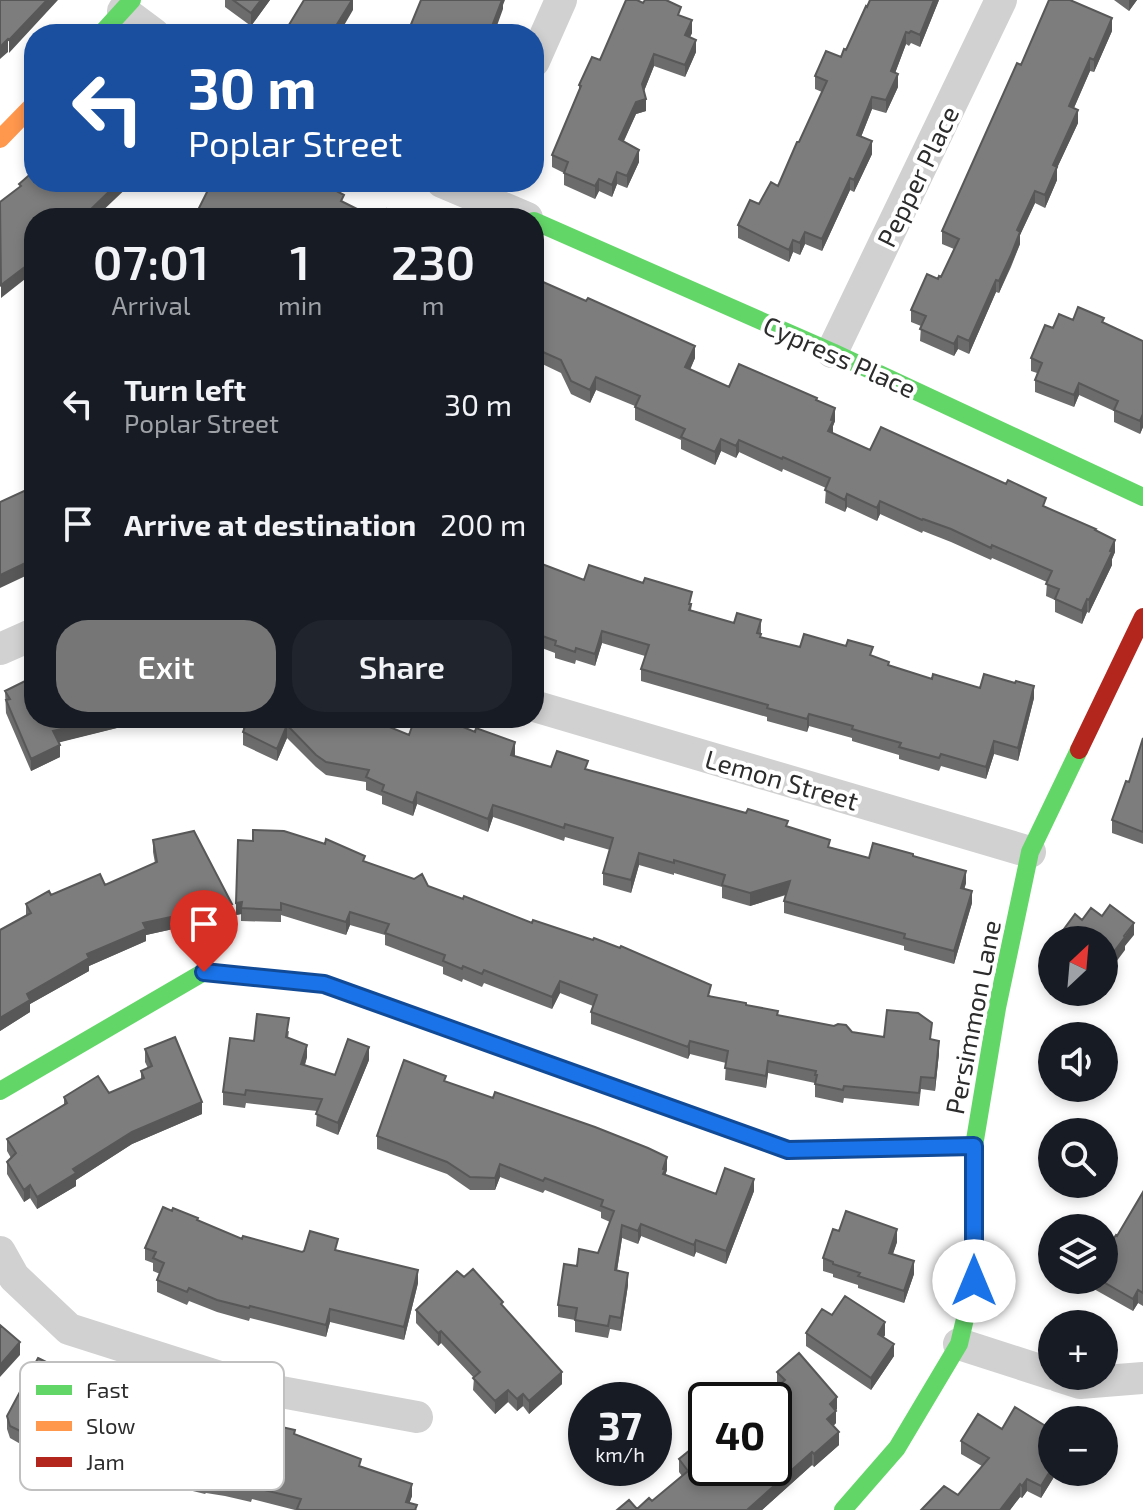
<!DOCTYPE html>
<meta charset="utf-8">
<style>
:root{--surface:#171b24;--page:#20242c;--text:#f1f3f6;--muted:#9ea1a6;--accent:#767676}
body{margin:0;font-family:"Exo 2",sans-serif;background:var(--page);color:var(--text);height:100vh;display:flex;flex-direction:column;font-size:30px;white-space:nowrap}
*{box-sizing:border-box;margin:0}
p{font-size:26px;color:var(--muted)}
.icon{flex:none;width:44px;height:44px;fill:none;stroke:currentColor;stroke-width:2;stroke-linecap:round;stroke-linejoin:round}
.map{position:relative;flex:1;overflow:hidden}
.side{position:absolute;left:24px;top:208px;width:520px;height:520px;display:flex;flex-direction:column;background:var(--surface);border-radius:32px;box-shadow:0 4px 12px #0003}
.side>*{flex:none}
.banner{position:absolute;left:24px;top:24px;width:520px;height:168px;border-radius:32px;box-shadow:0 4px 12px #0003;background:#1a4fa0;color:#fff;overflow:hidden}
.needle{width:52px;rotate:26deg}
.tools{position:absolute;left:1038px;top:926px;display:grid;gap:16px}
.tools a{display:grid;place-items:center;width:80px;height:80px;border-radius:50%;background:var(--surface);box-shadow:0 4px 12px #0003;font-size:40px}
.speed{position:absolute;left:568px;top:1382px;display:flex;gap:16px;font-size:40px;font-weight:700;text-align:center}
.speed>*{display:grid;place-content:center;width:104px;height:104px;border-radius:50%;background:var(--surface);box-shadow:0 4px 12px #0003;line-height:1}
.speed small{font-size:20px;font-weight:400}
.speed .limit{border:4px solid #111;border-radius:12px;background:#fff;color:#111}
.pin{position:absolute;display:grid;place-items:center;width:68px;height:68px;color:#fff;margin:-82px -34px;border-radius:50% 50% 50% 0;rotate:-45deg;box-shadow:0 0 8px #0007}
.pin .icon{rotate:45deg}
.me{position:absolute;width:88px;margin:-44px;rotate:0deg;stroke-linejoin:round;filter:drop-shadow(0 0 6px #0008)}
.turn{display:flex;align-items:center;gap:28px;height:168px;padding:0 32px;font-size:36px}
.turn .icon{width:104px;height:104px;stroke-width:2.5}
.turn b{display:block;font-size:56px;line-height:68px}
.eta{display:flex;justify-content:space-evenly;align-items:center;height:136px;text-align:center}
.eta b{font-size:48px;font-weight:600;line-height:56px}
.cta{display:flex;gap:16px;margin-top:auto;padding:16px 32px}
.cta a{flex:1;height:92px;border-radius:32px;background:var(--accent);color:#fff;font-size:32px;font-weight:600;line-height:92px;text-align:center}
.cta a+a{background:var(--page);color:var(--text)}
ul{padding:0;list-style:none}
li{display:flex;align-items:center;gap:24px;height:120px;padding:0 32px}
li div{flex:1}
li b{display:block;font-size:30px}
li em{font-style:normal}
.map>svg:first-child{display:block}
</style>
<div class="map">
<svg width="1143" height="1510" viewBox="0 0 1143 1510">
<rect width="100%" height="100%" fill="#fff"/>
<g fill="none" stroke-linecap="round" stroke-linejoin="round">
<!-- street -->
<path stroke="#d1d1d1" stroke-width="32" d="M123 11 154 34
M534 61 561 0
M442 182 527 218
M832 352 1001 0
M0 649 34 634
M534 706 1030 852
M0 1252 14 1277 69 1329 248 1386 417 1417
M959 1344 1052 1374
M1058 1376 1080 1383 1143 1378"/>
<!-- fast -->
<path stroke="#63d668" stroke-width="18" d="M101 34 132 0
M534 221 832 352 1143 497
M0 1091 204 972 324 984 788 1150 974 1146
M843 1510 897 1448 959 1344 974 1281V1146L997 1008 1030 852 1079 750"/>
<!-- slow -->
<path stroke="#ff974d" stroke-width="18" d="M0 139 34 104"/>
<!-- jam -->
<path stroke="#b3261e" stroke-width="18" d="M1079 750 1143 617"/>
</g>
<!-- wall -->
<path fill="#6c6c6c" d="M225 0H270L251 26 225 7Z
M939 0 920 47 911 43 909 46 906 44 895 73 898 87 886 113 872 109 861 137 872 154 854 192 850 190 822 251 805 244 800 255 793 252 789 262 738 238V225L759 204 778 186 799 142 822 92 815 89V76L841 57 846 50Z
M1114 0H1137L1129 11Z
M681 16 692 33 690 37 696 52 685 77 654 66 644 91 646 111 636 114 624 141 639 162 627 188 617 184 612 197 599 191 595 199 564 185V173L552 167V155L579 91V85L600 60Z
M1112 31 1094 72 1090 71 1074 108 1078 123 1057 168V180L1045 208 1035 203 1020 235V244L1011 267 999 293 996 292 969 354 958 349 954 356 920 341 921 326 911 322V310L938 279 941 277 954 249 942 244V231L1021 65Z
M344 203 375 218H197V212Z
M534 278 695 358 690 370 729 387 817 400 835 421 833 426V433L870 450 1046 507 1096 531 1115 552 1112 559V565L1089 613 1087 612 1082 624 1055 612V600L1046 596 1047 582 992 558 991 560 951 542 923 531 922 533 880 514 877 521 847 507 845 512 825 503 826 488 783 469 782 472 739 452 736 458 721 451 715 465 681 449V440L635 420V406L596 390 590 403 571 394 561 373 534 360Z
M1073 320 1104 323 1143 341V427L1140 434 1114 422V411L1079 395 1074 407 1035 392V380L1037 373 1031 371V358L1053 328Z
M534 561 584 580 692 604 691 610 734 623 761 620V637L800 647 873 656 889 665 932 679 1034 698 1018 761 994 754 986 779 941 766 939 771 899 759V755L852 741V738L809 726 807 732 767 721V717L641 681V669L645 656 602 643 595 666 576 660 575 664 555 658V653L534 645Z
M5 691 34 718H133V724L59 742 60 757 31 771 6 713Z
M221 718H375L374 721 409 735 515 754V756L551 767 588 770 788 827 830 847 869 858 913 857 966 883 964 889 972 903 954 964 904 950V946L784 913V901L786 895 750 906 722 898V887L674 873V875L639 865 631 893 603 885V873L610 850 565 837 564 841 493 817 488 832 417 804 413 816 382 804V796L366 790V782L326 775 316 767 287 738 277 761 243 745V721Z
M1143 738V844L1112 833V820L1129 782Z
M153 840 232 916 146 935V941L89 966V971L30 1004V1012L0 1031V930L26 915V904L51 895 105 885 155 863 153 852Z
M238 840 365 862 711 996 746 1005 778 1016 852 1032 884 1037 931 1039 939 1053 935 1091 921 1089 919 1106 844 1098 843 1103 815 1097V1083L768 1073 766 1088 725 1080 726 1063 690 1054 688 1059 591 1024V1012L593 1006 560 993 552 1009 484 983 482 987 463 979 462 982 443 974V967L385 945V935L350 925 346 935 281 915V922L241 921V914L236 915Z
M1073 992H1093L1086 1001Z
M289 1031 288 1038 307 1057 305 1065 335 1075 369 1060 338 1135 316 1126 317 1111 246 1103 245 1108 223 1105V1092L254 1041Z
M145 1049 202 1114 132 1144 76 1180V1186L37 1209 30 1198 24 1202 7 1174V1162L11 1158 7 1151V1139L64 1106V1097L109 1093 141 1080V1071L148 1068 145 1062Z
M446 1082 667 1170 665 1175 716 1194 754 1191 726 1264 696 1252 694 1257 641 1236 638 1244 622 1238 617 1271 628 1285 621 1331 610 1329 608 1338 575 1332V1320L558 1317V1305L577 1266 598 1253 610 1222 601 1218V1212L545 1190 543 1193 500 1177 495 1190H470L447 1174 377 1149V1136Z
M1143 1192V1306L1138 1303 1133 1311 1085 1284V1280H1104L1105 1251 1117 1236Z
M198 1220 242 1239 302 1252 338 1251 418 1283 404 1340 330 1322 326 1337 250 1318 249 1321 217 1312 189 1301 187 1305 157 1292V1280L160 1274 153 1271V1263L145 1260V1248Z
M839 1231 897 1242 893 1254 914 1274 904 1303 858 1288V1285L833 1277V1274L823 1271V1258Z
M464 1277 503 1307 562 1384 529 1414 523 1406 517 1411 508 1402 495 1414 473 1390 474 1378 441 1343 438 1346 416 1323V1310Z
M832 1315 885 1335 884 1337 894 1356 871 1390 806 1346V1333Z
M777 1372 837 1409 836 1410V1423L833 1426 839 1445 814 1467 812 1465 762 1510H617L637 1509 652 1501 682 1476 679 1472V1459L706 1468 779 1386 777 1384Z
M115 1396 182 1419 254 1425 295 1434 361 1467 412 1496 409 1503 417 1510H295L252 1499 251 1502 225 1496 206 1493 205 1494 164 1484V1477L124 1464 114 1470 109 1462 78 1453 50 1440 42 1442 38 1440 24 1446 10 1438 7 1429V1416Z
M961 1441 1052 1472H1057L1041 1498 1027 1491 1022 1498 1020 1497 1010 1510H921L958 1495 982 1466 961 1454Z"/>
<!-- shaded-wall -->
<path fill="#585858" d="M47 0H58L9 53V40Z
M261 0H270L251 26V13Z
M352 0H353V10L339 34H331Z
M501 0H505L503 5V9L494 34H489Z
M934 0H939L920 47V35Z
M1129 0H1137L1129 11Z
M1112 18V31L1094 72V60Z
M692 20V33L685 47V35Z
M906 32V44L891 84V71Z
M8 39V52L0 59V47Z
M696 40V52L685 77V65Z
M654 54V66L642 96V84Z
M1090 58V71L1069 119V106Z
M898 74V87L886 113V100Z
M872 97V109L857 147V135Z
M646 99V111L636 114 619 151V139L636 102Z
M1078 110V123L1057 168V180L1045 208V195L1053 165Z
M872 141V154L854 192V180Z
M639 150V162L627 188V176Z
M617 172V184L612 197V185Z
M850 178V190L822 251V239Z
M599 179V191L595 199V186Z
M119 182H133L95 218 89 211Z
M1035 191V203L1020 235V244L999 293V281L1017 230Z
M805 232V244L800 255V243Z
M793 240V252L789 262V250Z
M34 260V272L1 298V285Z
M996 280V292L969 354V341Z
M958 336V349L954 356V344Z
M695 346V358L685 380V367Z
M596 377V390L590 403V390Z
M1079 383V395L1074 407V395Z
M835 408V421L833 426V433L828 431 831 420Z
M1143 414V427L1140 434V421Z
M721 439V451L715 465V452Z
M739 440V452L736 458V446Z
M847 494V507L845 512V500Z
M880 501V514L877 521V508Z
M1115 540V552L1112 559V565L1089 613V600Z
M34 559V572L0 588V575Z
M1087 599V612L1082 624V611Z
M602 631V643L595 666V654Z
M1034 686V698L1018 761V748Z
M809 714V726L807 732V719Z
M106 718H133V724L53 744V731Z
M287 725V738L277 761V749Z
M994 741V754L986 779V767Z
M515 742V754L511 767V755Z
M60 745V757L31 771V759Z
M417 792V804L413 816V803Z
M493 805V817L488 832V819Z
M639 853V865L631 893V880Z
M966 871V883L961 901V888Z
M790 881V893L750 906V893Z
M972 891V903L954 964V951Z
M242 902V914L236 915V903Z
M232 904V916L146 935V941L89 966V971L30 1004V1012L0 1031V1018L27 994 87 954 143 923Z
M350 912V925L346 935V922Z
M1134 923V935L1125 946V950L1104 978V965Z
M560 981V993L552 1009V997Z
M1086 992H1093L1086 1001Z
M690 1041V1054L688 1059V1047Z
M939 1041V1053L935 1091V1078Z
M307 1045V1057L301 1076V1064Z
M369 1047V1060L338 1135V1123Z
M768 1061V1073L766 1088V1076Z
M202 1102V1114L132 1144 76 1180V1186L37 1209V1197L73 1169 132 1132Z
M667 1157V1170L665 1176V1182L663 1169Z
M500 1164V1177L495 1190V1178Z
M754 1179V1191L726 1264V1251Z
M30 1185V1198L24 1202V1190Z
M641 1224V1236L638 1244V1231Z
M622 1225V1238L615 1283V1270Z
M897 1229V1242L889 1265V1253Z
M696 1240V1252L694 1257V1245Z
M914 1261V1274L904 1303V1291Z
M418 1270V1283L404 1340V1327Z
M628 1273V1285L621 1331V1318Z
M1138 1290V1303L1133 1311V1299Z
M330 1309V1322L326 1337V1325Z
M885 1322V1335L878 1346V1334Z
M441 1331V1343L438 1346V1333Z
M20 1342V1355L0 1377V1365Z
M894 1344V1356L871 1390V1378Z
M562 1372V1384L529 1414V1401Z
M508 1390V1402L495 1414V1401Z
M523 1394V1406L517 1411V1399Z
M837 1397V1409L830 1416V1404Z
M836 1411V1423L827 1432V1419Z
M38 1427V1440L24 1446V1433Z
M50 1427V1440L42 1442V1429Z
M839 1432V1445L814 1467V1454Z
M124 1452V1464L114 1470V1458Z
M812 1452V1465L762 1510H747Z
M1052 1468V1472H1057L1041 1498V1486Z
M1027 1479V1491L1022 1498V1486Z
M412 1484V1496L407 1510 406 1502Z
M1020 1484V1497L1010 1510H1000Z"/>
<!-- building -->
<path fill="#7d7d7d" stroke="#585858" stroke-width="2" d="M0 0H47L9 40 8 39 0 47Z
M233 0H261L251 13Z
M304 0H352L331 34H285L284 33Z
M421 0H502L489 34H407Z
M626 0H637L643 3 645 0H666L681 7 678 15 692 20 685 35 696 40 685 65 654 54 642 84 646 99 636 102 619 139 639 150 627 176 617 172 612 185 599 179 595 186 564 173 568 162 552 155 581 86 579 85 592 57 600 60Z
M870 0H934L920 35 911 31 909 33 906 32 891 71 898 74 886 100 872 97 857 135 872 141 854 180 850 178 822 239 805 232 800 243 793 240 789 250 738 225 750 200 759 204 771 182 778 186 797 142H799L827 81 815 76 826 51 841 57 844 49 846 50 866 6 867 7Z
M1049 0H1070L1112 18 1094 60 1090 58 1069 106 1078 110 1053 165 1057 167 1045 195 1035 191 1017 230 1020 232 1011 255 999 281 996 280 969 341 958 336 954 344 920 329 926 316 911 310 927 274 938 279 939 276 941 277 959 239 942 231 1017 63 1021 65Z
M34 171V182H119L89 211 95 218H34V260L1 285 0 202 21 186 19 184Z
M212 182H320L344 195 341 201 375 218H222L219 216 218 218H210L197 212Z
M387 209 408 218H383Z
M534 278 586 301 588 298 695 346 685 367 729 387 739 364 817 398 816 400 835 408 831 420 833 421 828 431 870 450 881 427 1006 484 1008 480 1046 498 1043 506 1096 529 1095 530 1115 540 1110 551 1112 552 1089 600 1087 599 1082 611 1055 599 1059 589 1046 584 1052 571 992 545 991 548 951 529 923 519 922 520 880 501 877 508 847 494 845 500 825 490 830 478 783 457 782 459 739 440 736 446 721 439 715 452 681 437 685 429 635 407 640 396 596 377 590 390 571 381 561 360 534 348Z
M1078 307 1104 318 1102 322 1143 341V414L1140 421 1114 410 1118 401 1079 383 1074 395 1035 380 1042 363 1031 358 1045 325 1053 328 1059 314 1073 320Z
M34 480V559L0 575V502L33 487 32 481Z
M534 561 584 580 589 565 643 583 645 578 692 592 689 604H691L689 610 734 623 737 613 761 620 757 633 761 634 760 637 800 647 804 634 846 646 848 640 873 647 870 655 889 662 888 665 932 679 933 674 980 688 984 674 1015 683 1016 681 1034 686 1018 748 994 741 986 767 941 754 939 758 899 747 901 743 852 729 853 726 809 714 807 719 767 708 768 705 641 669 649 645 602 631 595 654 576 648 575 652 555 645 556 641 534 633Z
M31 678 34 685V718H106L53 731 60 745 31 759 6 700 10 699 5 691Z
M243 718H370V719L409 735 415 718H441L475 732 476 728 515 742 511 755 551 767 557 751 588 761 585 769 746 813 748 809 788 821 786 826 830 840 828 847 869 858 873 843 913 854V856L966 871 961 888 972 891 954 951 904 938 905 934 784 901 790 881 750 893 722 885 725 875 674 860V863L639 853 631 880 603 873 613 838 565 824 564 828 493 805 488 819 417 792 413 803 382 791 384 785 366 777 369 770 326 762 316 755 287 725 277 749 243 732 247 721Z
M1143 738V832L1112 820 1126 781 1129 782Z
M253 830 284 831 325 844 326 839 365 856 363 861 414 879 422 874 428 886 463 899 464 896 532 923 533 920 593 940 594 938 620 948 621 946 711 985 708 996 746 1003V1005L778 1011 777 1015 834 1026 838 1024 846 1025 852 1032 884 1037 887 1010 918 1013 932 1023 930 1039 939 1041 935 1078 921 1077 919 1093 844 1086 843 1090 815 1084 817 1075H815L816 1071 768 1061 766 1076 725 1068 728 1051 690 1041 688 1047 591 1012 597 995 560 981 552 997 484 970 482 974 463 966 462 969 443 961 445 955 385 933 389 924 350 912 346 922 281 903V910L241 908 242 902 236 903 238 840 253 841Z
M194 831 232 904 143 923 146 929 87 954 89 958 27 994 30 1000 0 1018V930L31 913 26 904 49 891 51 895 100 874 105 885 157 862 153 840Z
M1110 905 1134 923 1124 936 1125 937 1104 965V940H1056L1075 914 1082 920 1091 908 1102 916Z
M257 1014 289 1018 286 1037 307 1045 301 1064 335 1075 348 1039 369 1047 338 1123 316 1114 322 1099 246 1090 245 1095 223 1092 230 1038 254 1041Z
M175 1037 202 1102 132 1132 73 1169 76 1173 37 1197 30 1185 24 1190 7 1162 16 1153 7 1139 67 1103 64 1097 98 1076 109 1093 144 1078 141 1071 152 1066 145 1049Z
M404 1060 446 1076 444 1081 493 1098 495 1092 595 1127 648 1148 667 1157 663 1169 665 1170 663 1174 716 1194 725 1168 754 1179 726 1251 696 1240 694 1245 641 1224 638 1231 622 1225 615 1270 628 1273 621 1318 610 1316 608 1326 575 1320 577 1308 558 1305 564 1264 577 1266 579 1249 598 1253 614 1211 601 1206 603 1200 545 1178 543 1181 500 1164 495 1178 470 1177 447 1162 377 1136Z
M1143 1192V1293L1138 1290 1133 1299 1100 1280H1104V1251H1105L1116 1235 1117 1236Z
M163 1207 172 1211 173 1208 198 1218 197 1220 242 1239 243 1236 302 1252 304 1251 310 1231 338 1239 335 1250 418 1270 404 1327 330 1309 326 1325 250 1306 249 1308 217 1300 189 1288 187 1292 157 1280 164 1263 153 1258 156 1252 145 1248Z
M846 1211 897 1229 889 1253 914 1261 904 1291 858 1276 860 1273 833 1264V1262L823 1258 833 1229 839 1231Z
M473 1269 503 1302 501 1304 562 1372 529 1401 523 1394 517 1399 508 1390 495 1401 473 1378 480 1372 441 1331 438 1333 416 1310 457 1271 464 1277Z
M845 1296 885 1322 878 1334 894 1344 871 1378 806 1333 822 1309 832 1315Z
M0 1325 20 1342 0 1365Z
M799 1353 837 1397 830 1404 836 1411 827 1419 839 1432 814 1454 812 1452 747 1510H617L629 1500 637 1509 649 1498 652 1501 688 1471 679 1459 700 1442 704 1447 706 1445V1468H774V1400H763L785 1380 777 1372Z
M38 1358 115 1396 117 1388 144 1396 141 1405 182 1419 185 1406 254 1425 255 1421 295 1430 294 1434 361 1459 359 1466 412 1484 406 1502 417 1505 415 1510H300L297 1509 301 1499 252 1487 251 1489 225 1483 206 1480 205 1482 164 1471 166 1465 124 1452 114 1458 109 1449 78 1441 50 1427 42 1429 38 1427 24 1433 10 1426 7 1416Z
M1015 1407 1052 1430V1468L1041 1486 1027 1479 1022 1486 1020 1484 1000 1510H921L944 1486 958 1495 989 1458 961 1441 978 1414 1002 1429Z"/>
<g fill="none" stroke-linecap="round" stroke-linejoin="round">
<defs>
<path id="route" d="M204 972 324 984 788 1150 974 1146V1281"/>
</defs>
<!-- route casing -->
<use href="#route" stroke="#114b97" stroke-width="20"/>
<!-- route -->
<use href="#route" stroke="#1a73e8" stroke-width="14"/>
</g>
<g text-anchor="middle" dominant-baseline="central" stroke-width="8" stroke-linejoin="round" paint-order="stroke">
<!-- street labels -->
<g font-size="26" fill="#2c2c2c" stroke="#fff">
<text transform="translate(917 176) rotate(-64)">Pepper Place</text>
<text transform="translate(840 356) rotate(24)">Cypress Place</text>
<text transform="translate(782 779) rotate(16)">Lemon Street</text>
<text transform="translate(972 1017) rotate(-79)">Persimmon Lane</text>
</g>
</g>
<!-- legend -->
<rect x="20" y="1362" width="264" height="128" rx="12" fill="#fff" stroke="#c0c0c0" stroke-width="2"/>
<rect x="36" y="1385" width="36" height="10" fill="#63d668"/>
<rect x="36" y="1421" width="36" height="10" fill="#ff974d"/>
<rect x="36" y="1457" width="36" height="10" fill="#b3261e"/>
<g font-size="22" fill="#2c2c2c">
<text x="86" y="1398">Fast</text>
<text x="86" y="1434">Slow</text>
<text x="86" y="1470">Jam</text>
</g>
</svg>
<div class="tools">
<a><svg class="needle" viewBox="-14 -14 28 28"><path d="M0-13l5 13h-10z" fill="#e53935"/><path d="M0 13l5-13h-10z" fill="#9ea1a6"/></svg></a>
<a><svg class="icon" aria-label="sound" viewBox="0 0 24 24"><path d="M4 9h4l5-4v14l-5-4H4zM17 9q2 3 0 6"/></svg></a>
<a><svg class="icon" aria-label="search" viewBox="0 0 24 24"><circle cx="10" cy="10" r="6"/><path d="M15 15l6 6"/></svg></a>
<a><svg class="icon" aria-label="layers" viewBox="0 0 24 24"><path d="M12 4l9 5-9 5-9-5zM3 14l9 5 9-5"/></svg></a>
<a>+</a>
<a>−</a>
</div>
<div class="speed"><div>37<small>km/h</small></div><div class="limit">40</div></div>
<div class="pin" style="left:204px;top:972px;background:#d93025"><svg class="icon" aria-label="arrive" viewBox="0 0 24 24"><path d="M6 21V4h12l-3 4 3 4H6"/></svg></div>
<svg class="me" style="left:974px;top:1281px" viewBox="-20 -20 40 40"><circle r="19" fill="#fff"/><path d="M0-13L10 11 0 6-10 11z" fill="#1a73e8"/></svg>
<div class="banner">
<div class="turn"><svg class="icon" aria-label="left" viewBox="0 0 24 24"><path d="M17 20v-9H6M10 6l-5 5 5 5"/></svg><div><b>30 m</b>Poplar Street</div></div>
</div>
<section class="side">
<div class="eta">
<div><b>07:01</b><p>Arrival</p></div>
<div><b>1</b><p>min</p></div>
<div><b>230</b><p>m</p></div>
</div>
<ul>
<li><svg class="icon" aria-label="left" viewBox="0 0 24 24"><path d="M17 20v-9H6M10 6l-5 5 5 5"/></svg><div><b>Turn left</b><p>Poplar Street</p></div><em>30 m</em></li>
<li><svg class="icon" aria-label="arrive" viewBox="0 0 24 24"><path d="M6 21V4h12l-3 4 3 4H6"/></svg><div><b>Arrive at destination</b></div><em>200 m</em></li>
</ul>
<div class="cta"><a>Exit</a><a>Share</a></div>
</section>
</div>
